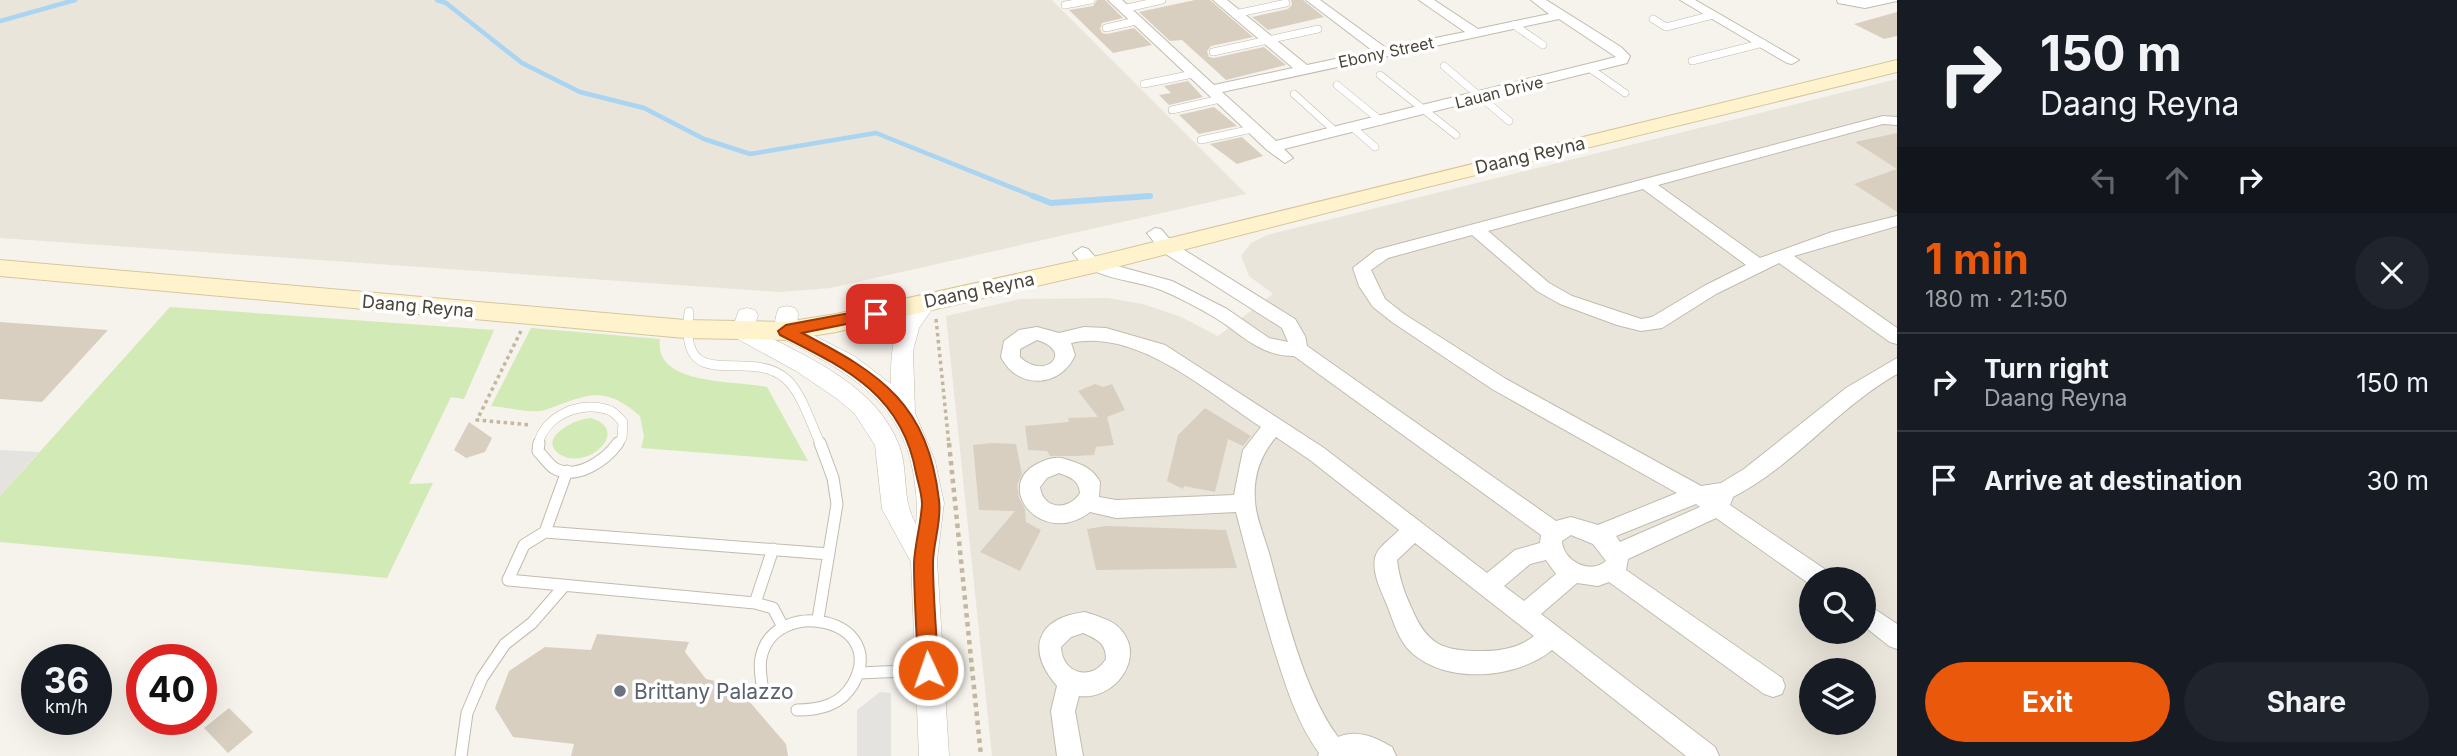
<!DOCTYPE html>
<meta charset="utf-8">
<style>
:root{--surface:#171b24;--page:#20242c;--text:#f1f3f6;--muted:#9ea1a6;--line:#363941;--accent:#ea580c}
body{margin:0;font-family:Inter,sans-serif;background:var(--page);color:var(--text);height:100vh;display:flex;flex-direction:column;font-size:26px;white-space:nowrap}
*{box-sizing:border-box;margin:0}
p{font-size:23px;color:var(--muted)}
.icon{flex:none;width:38px;height:38px;fill:none;stroke:currentColor;stroke-width:2;stroke-linecap:round;stroke-linejoin:round}
.map{position:relative;flex:1;overflow:hidden}
.details{display:flex;flex-direction:column;background:var(--surface);width:560px}
.details>*{flex:none}
.top-card{background:#171b24;color:var(--text);overflow:hidden}
.tools{position:absolute;left:1799px;top:567px;display:grid;gap:14px}
.tools a{display:grid;place-items:center;width:77px;height:77px;border-radius:50%;background:var(--surface);box-shadow:0 7px 28px #0002;font-size:35px}
.speed{position:absolute;left:21px;top:644px;display:flex;gap:14px;font-size:35px;font-weight:700;text-align:center}
.speed>*{display:grid;place-content:center;width:91px;height:91px;border-radius:50%;background:var(--surface);box-shadow:0 7px 28px #0002;line-height:1}
.speed small{font-size:18px;font-weight:400}
.speed .limit{border:10px solid #d22;background:#fff;color:#111}
.pin{position:absolute;display:grid;place-items:center;width:60px;height:60px;color:#fff;margin:-30px;border-radius:14px;box-shadow:0 4px 10px #0006}
.me{position:absolute;width:77px;margin:-38px;rotate:357deg;stroke-linejoin:round;filter:drop-shadow(0 0 5px #0008)}
.turn{display:flex;align-items:center;gap:24px;height:147px;padding:0 28px;font-size:32px}
.turn .icon{width:91px;height:91px;stroke-width:2.5}
.turn b{display:block;font-size:49px;line-height:60px}
.lanes{display:flex;align-items:center;height:66px;padding:0 28px;background:#0003;justify-content:center;gap:35px;direction:ltr}
.lanes .off{opacity:.35}
.round{display:grid;place-items:center;flex:none;width:74px;height:74px;border-radius:37px;background:var(--page)}
.headline{display:flex;align-items:center;justify-content:space-between;height:119px;padding:0 28px}
h1{font-size:42px;font-weight:700;line-height:52px;color:var(--accent)}
.cta{display:flex;gap:14px;margin-top:auto;padding:14px 28px}
.cta a{flex:1;height:80px;border-radius:42px;background:var(--accent);color:#fff;font-size:28px;font-weight:700;line-height:80px;text-align:center}
.cta a+a{background:var(--page);color:var(--text)}
ul{padding:0;list-style:none}
li{display:flex;align-items:center;gap:21px;height:98px;padding:0 28px;border-top:2px solid var(--line)}
li div{flex:1}
li b{display:block;font-size:26px}
li em{font-style:normal}
main{display:flex;flex:1;min-height:0}
.map>svg:first-child{display:block}
</style>
<main>
<div class="map">
<svg width="1897" height="756" viewBox="0 0 1897 756">
<rect width="100%" height="100%" fill="#f6f3ec"/>
<!-- residential -->
<path fill="#eae5da" fill-rule="evenodd" d="M0 0H1052L1246 194 831 288 779 292 0 238Z
M1897 79V756H992L946 316 1020 299 1108 298 1143 304 1181 317 1218 336 1273 294 1249 276 1241 256 1251 243 1267 235ZM1811 579H1864V632H1811ZM1811 670H1864V723H1811Z"/>
<!-- green -->
<path fill="#d2eab5" d="M170 307 494 330 464 399 451 397 409 484 433 483 387 578 0 542V496Z
M531 328 660 339C653 386 736 380 767 387L808 461 641 448 644 437 640 416C602 383 586 396 545 410 531 414 506 407 491 406Z
M591 418C631 430 589 469 563 456 534 441 572 419 591 418Z"/>
<!-- parking -->
<path fill="#e5e3e0" d="M0 450 39 452 0 496Z
M880 692 891 693V756H857V710Z"/>
<g fill="none" stroke-linecap="round" stroke-linejoin="round">
<!-- stream-far1 -->
<path stroke="#a9d4f2" stroke-width="4.5" d="M437 0 446 3 522 63 580 92 644 108 704 139 750 154 876 133 1038 198
M0 21 75 0
M1127 198 1150 196"/>
<!-- stream -->
<path stroke="#a9d4f2" stroke-width="6" d="M1033 196 1051 203 1150 196"/>
</g>
<!-- building -->
<path fill="#d8cfc1" d="M1097 0H1105L1123 18 1102 23 1100 29 1102 33 1107 34 1134 28 1152 45 1113 53 1069 10 1093 6Z
M1195 0H1210L1253 37 1211 46 1207 51 1209 57 1214 58 1264 47 1286 65 1226 80 1182 40 1170 41 1139 12Z
M1291 0H1303L1324 17 1268 30 1252 17 1288 9 1292 5Z
M1897 12V36L1884 39 1854 24Z
M1188 81 1203 97 1169 105 1159 95 1171 93 1164 86Z
M1214 107 1237 126 1199 134 1179 115Z
M1897 133V212L1854 184 1897 169 1855 142Z
M1242 137 1263 156 1237 164 1210 144Z
M0 322 108 330 42 402 0 399Z
M1095 384 1103 387 1112 384 1125 410 1107 417 1114 445 1096 447 1094 455 1076 456H1050L1047 451 1028 450 1025 426 1069 422 1068 418 1098 417 1078 391Z
M1205 408 1251 436 1243 446 1228 439 1215 492 1184 486 1183 489 1167 481 1178 435Z
M469 422 492 438 485 452 466 458 454 450Z
M992 443 1016 444 1022 474 1017 485 1019 498 1025 509 1026 522 1041 530 1020 571 980 552 1015 511 979 510 973 445Z
M1106 526 1226 530 1237 568 1096 570 1087 529Z
M597 634 689 642 685 652 706 679 735 685 786 744 788 756H571L574 744 513 737 495 708 509 671 545 647 591 650Z
M229 708 253 732 228 753 204 728Z"/>
<g fill="none" stroke-linecap="round" stroke-linejoin="round">
<defs>
<path id="service-far2" d="M1065 5 1091 0
M1123 9 1162 0
M1235 14 1286 3
M1653 19 1666 27 1713 15
M1514 25 1543 45
M1106 28 1136 21
M1213 52 1318 29
M1692 61 1763 43
M1444 66 1509 121
M1592 70 1625 93
M1380 75 1456 135
M1144 84 1193 74
M1337 85 1381 121
M1294 94 1335 131
M1172 110 1220 99
M1352 127 1375 147
M1201 140 1252 129"/>
<path id="service-far1" d="M689 312C678 398 745 346 785 378 802 392 811 425 821 445
M538 445C544 415 583 399 611 411 615 413 620 419 623 422L622 438 617 445"/>
<path id="service" d="M539 443 538 451C543 456 548 464 554 468 576 481 605 461 618 443
M545 532 567 471
M755 603 773 549
M818 619 837 504 833 478 820 443
M783 627 773 608 755 603 508 580 524 545 545 532 829 554
M859 673 928 670
M762 685C761 676 759 667 761 658 773 595 890 618 853 684 841 705 820 710 797 710
M461 756 467 713 482 678 505 644 532 623 565 585"/>
<path id="minor" d="M1108 0H1122L1214 85 1293 68 1213 0H1227L1307 65 1373 51 1306 0H1320L1386 48 1465 32 1419 0H1434L1478 29 1549 14 1531 0H1546L1621 47 1630 56 1627 63 1284 149 1293 158 1285 163 1267 150ZM1559 19 1616 57 1276 141 1222 92Z
M1680 0H1695L1799 60 1792 64 1787 63Z
M1837 0H1897V1L1865 8 1838 3Z
M1883 116 1897 117V125L1883 124 1658 185 1760 258 1832 232 1897 216V226L1794 256 1897 328V344L1890 342 1779 263 1716 294 1662 328 1641 331 1617 325 1560 304 1537 291 1472 235 1388 258 1371 270 1385 299 1404 314 1506 379 1701 486 1721 483 1744 469 1846 388 1897 358V374C1837 408 1794 466 1733 497L1730 505 1829 572 1832 579H1811V585L1716 518 1628 559 1626 570 1782 678 1785 686 1782 694 1773 697 1764 694 1609 582 1598 586 1577 583 1541 614 1715 747 1719 756H1686L1552 650C1517 679 1446 685 1411 652 1398 640 1393 620 1387 605 1381 591 1372 573 1375 558 1377 547 1392 538 1399 530L1310 460 1276 437C1260 456 1253 476 1255 501 1256 518 1264 536 1269 553 1284 608 1304 692 1338 737 1357 729 1375 737 1392 747L1396 756H1318L1319 753C1296 721 1286 686 1274 649 1260 603 1248 558 1236 512L1116 518 1090 512C1042 549 991 485 1039 463 1047 459 1056 456 1065 459 1080 464 1092 467 1100 482L1099 497 1116 500 1234 495 1243 450 1261 427C1209 393 1137 328 1071 343L1075 355C1061 388 1017 390 1001 357L1004 341 1019 330 1037 327 1059 333 1084 327 1106 328 1165 345 1324 448 1487 573 1515 550 1540 543 1541 535 1294 356C1259 356 1242 334 1214 317 1197 307 1178 297 1161 290 1131 278 1092 281 1073 253L1082 247 1088 249 1099 261 1172 281 1227 309 1269 338 1288 342 1282 328 1161 251 1147 233 1155 228 1161 229 1173 243 1295 319 1305 336 1307 346 1556 521 1571 517 1598 525 1677 493 1492 389 1392 322 1373 307 1359 286 1353 268 1376 250ZM1643 189 1746 265 1704 286 1652 317 1641 319 1572 296 1549 283 1488 231ZM1037 340C1076 352 1044 381 1020 357V349ZM1059 473C1070 477 1079 480 1080 493 1069 511 1043 510 1040 487L1047 478ZM1696 504 1700 507 1620 542 1616 536ZM1571 535 1593 544 1606 561C1590 575 1563 561 1562 541ZM1415 543 1534 636C1519 648 1501 651 1482 651 1442 651 1427 645 1411 607 1404 592 1399 577 1397 560ZM1546 560 1556 574 1524 601 1504 586 1530 564Z
M1864 602 1897 624V649L1889 646 1864 626Z
M1085 612C1094 615 1108 619 1116 625 1150 653 1116 701 1079 696L1075 711 1083 756H1057L1051 711 1057 686C1026 650 1036 618 1085 612ZM1083 633C1097 639 1106 643 1106 659 1092 682 1062 674 1061 647L1071 637Z"/>
<path id="tertiary" d="M926 295 934 297 937 302 919 328 913 351 915 413 935 461 944 503 937 560 949 756H919L911 562 882 509 875 445 854 413 836 398 796 371 734 337 731 332 739 310 747 308 755 310 758 315 754 329C808 358 875 384 899 445 909 472 901 499 916 524 918 505 916 490 913 471 899 395 840 369 778 336 773 328 775 316 779 308L787 306 795 308 798 313 797 327 854 356 891 384C891 356 891 333 909 309 915 302 917 297 926 295Z"/>
<path id="secondary" d="M1897 60V72L1427 187 1093 273 836 332 786 340 685 338 0 276V260L685 320 786 322 836 314 1093 257Z"/>
</defs>
<!-- service-far2 casing -->
<use href="#service-far2" stroke="#c2bbae" stroke-width="8"/>
<!-- service-far1 casing -->
<use href="#service-far1" stroke="#c2bbae" stroke-width="10"/>
<!-- service casing -->
<use href="#service" stroke="#c2bbae" stroke-width="13"/>
<!-- minor casing -->
<use href="#minor" stroke="#c2bbae" stroke-width="2"/>
<!-- tertiary casing -->
<use href="#tertiary" stroke="#c2bbae" stroke-width="1"/>
<!-- secondary casing -->
<use href="#secondary" stroke="#d6c79b" stroke-width="2"/>
<!-- path-far1 -->
<path stroke="#c4b79f" stroke-width="3.5" stroke-dasharray="3.5 3.5" stroke-linecap="butt" d="M936 319 949 445
M521 331 477 420 531 425"/>
<!-- path -->
<path stroke="#c4b79f" stroke-width="4.5" stroke-dasharray="4.5 4.5" stroke-linecap="butt" d="M949 443 981 756"/>
<!-- service-far2 -->
<use href="#service-far2" stroke="#fff" stroke-width="7"/>
<!-- service-far1 -->
<use href="#service-far1" stroke="#fff" stroke-width="9"/>
<!-- service -->
<use href="#service" stroke="#fff" stroke-width="11"/>
<!-- minor -->
<use href="#minor" fill="#fff" fill-rule="evenodd"/>
<!-- tertiary -->
<use href="#tertiary" fill="#fff" fill-rule="evenodd"/>
<!-- secondary -->
<use href="#secondary" fill="#fff3cd" fill-rule="evenodd"/>
</g>
<!-- route -->
<path fill="#ea580c" stroke="#983908" stroke-width="2" d="M876 308 883 314 881 317 802 333C882 374 928 405 939 500 942 521 933 543 933 563 933 599 937 634 938 670L935 676 928 679 921 676 918 670C917 634 914 598 914 563 915 543 921 524 922 504 922 494 918 483 916 473 902 394 845 368 780 335L778 331 786 325Z"/>
<!-- markers -->
<circle fill="#6b7280" stroke="#fff" stroke-width="2.5" cx="620" cy="691" r="7"/>
<g text-anchor="middle" dominant-baseline="central" stroke-width="7" stroke-linejoin="round" paint-order="stroke">
<!-- far-street labels -->
<g font-size="16" fill="#4b4439" stroke="#fff">
<text transform="translate(1386 52) rotate(-12)">Ebony Street</text>
<text transform="translate(1499 92) rotate(-14)">Lauan Drive</text>
</g>
<!-- street labels -->
<g font-size="18" fill="#4b4439" stroke="#fff">
<text transform="translate(1530 155) rotate(-13)">Daang Reyna</text>
<text transform="translate(979 290) rotate(-12)">Daang Reyna</text>
<text transform="translate(418 306) rotate(5)">Daang Reyna</text>
</g>
<!-- near-worship labels -->
<g font-size="21" fill="#5b616d" stroke="#fff" text-anchor="start">
<text x="634" y="691">Brittany Palazzo</text>
</g>
</g>
</svg>
<div class="tools">
<a><svg class="icon" aria-label="search" viewBox="0 0 24 24"><circle cx="10" cy="10" r="6"/><path d="M15 15l6 6"/></svg></a>
<a><svg class="icon" aria-label="layers" viewBox="0 0 24 24"><path d="M12 4l9 5-9 5-9-5zM3 14l9 5 9-5"/></svg></a>
</div>
<div class="speed"><div>36<small>km/h</small></div><div class="limit">40</div></div>
<div class="pin" style="left:876px;top:314px;background:#d93025"><svg class="icon" aria-label="arrive" viewBox="0 0 24 24"><path d="M6 21V4h12l-3 4 3 4H6"/></svg></div>
<svg class="me" style="left:928px;top:670px" viewBox="-20 -20 40 40"><circle r="17" fill="#ea580c" stroke="#fff" stroke-width="3"/><path d="M0-11L8 9 0 5-8 9z" fill="#fff"/></svg>
</div>
<section class="details">
<div class="top-card">
<div class="turn"><svg class="icon" aria-label="right" viewBox="0 0 24 24"><path d="M7 20v-9h11M14 6l5 5-5 5"/></svg><div><b>150 m</b>Daang Reyna</div></div>
<div class="lanes"><svg class="icon off" aria-label="left" viewBox="0 0 24 24"><path d="M17 20v-9H6M10 6l-5 5 5 5"/></svg><svg class="icon off" aria-label="ahead" viewBox="0 0 24 24"><path d="M12 20V5M6 11l6-6 6 6"/></svg><svg class="icon" aria-label="right" viewBox="0 0 24 24"><path d="M7 20v-9h11M14 6l5 5-5 5"/></svg></div>
</div>
<div class="headline"><div><h1>1 min</h1><p>180 m · 21:50</p></div><a class="round"><svg class="icon" aria-label="close" viewBox="0 0 24 24"><path d="M6 6l12 12M18 6L6 18"/></svg></a></div>
<ul>
<li><svg class="icon" aria-label="right" viewBox="0 0 24 24"><path d="M7 20v-9h11M14 6l5 5-5 5"/></svg><div><b>Turn right</b><p>Daang Reyna</p></div><em>150 m</em></li>
<li><svg class="icon" aria-label="arrive" viewBox="0 0 24 24"><path d="M6 21V4h12l-3 4 3 4H6"/></svg><div><b>Arrive at destination</b></div><em>30 m</em></li>
</ul>
<div class="cta"><a>Exit</a><a>Share</a></div>
</section>
</main>
